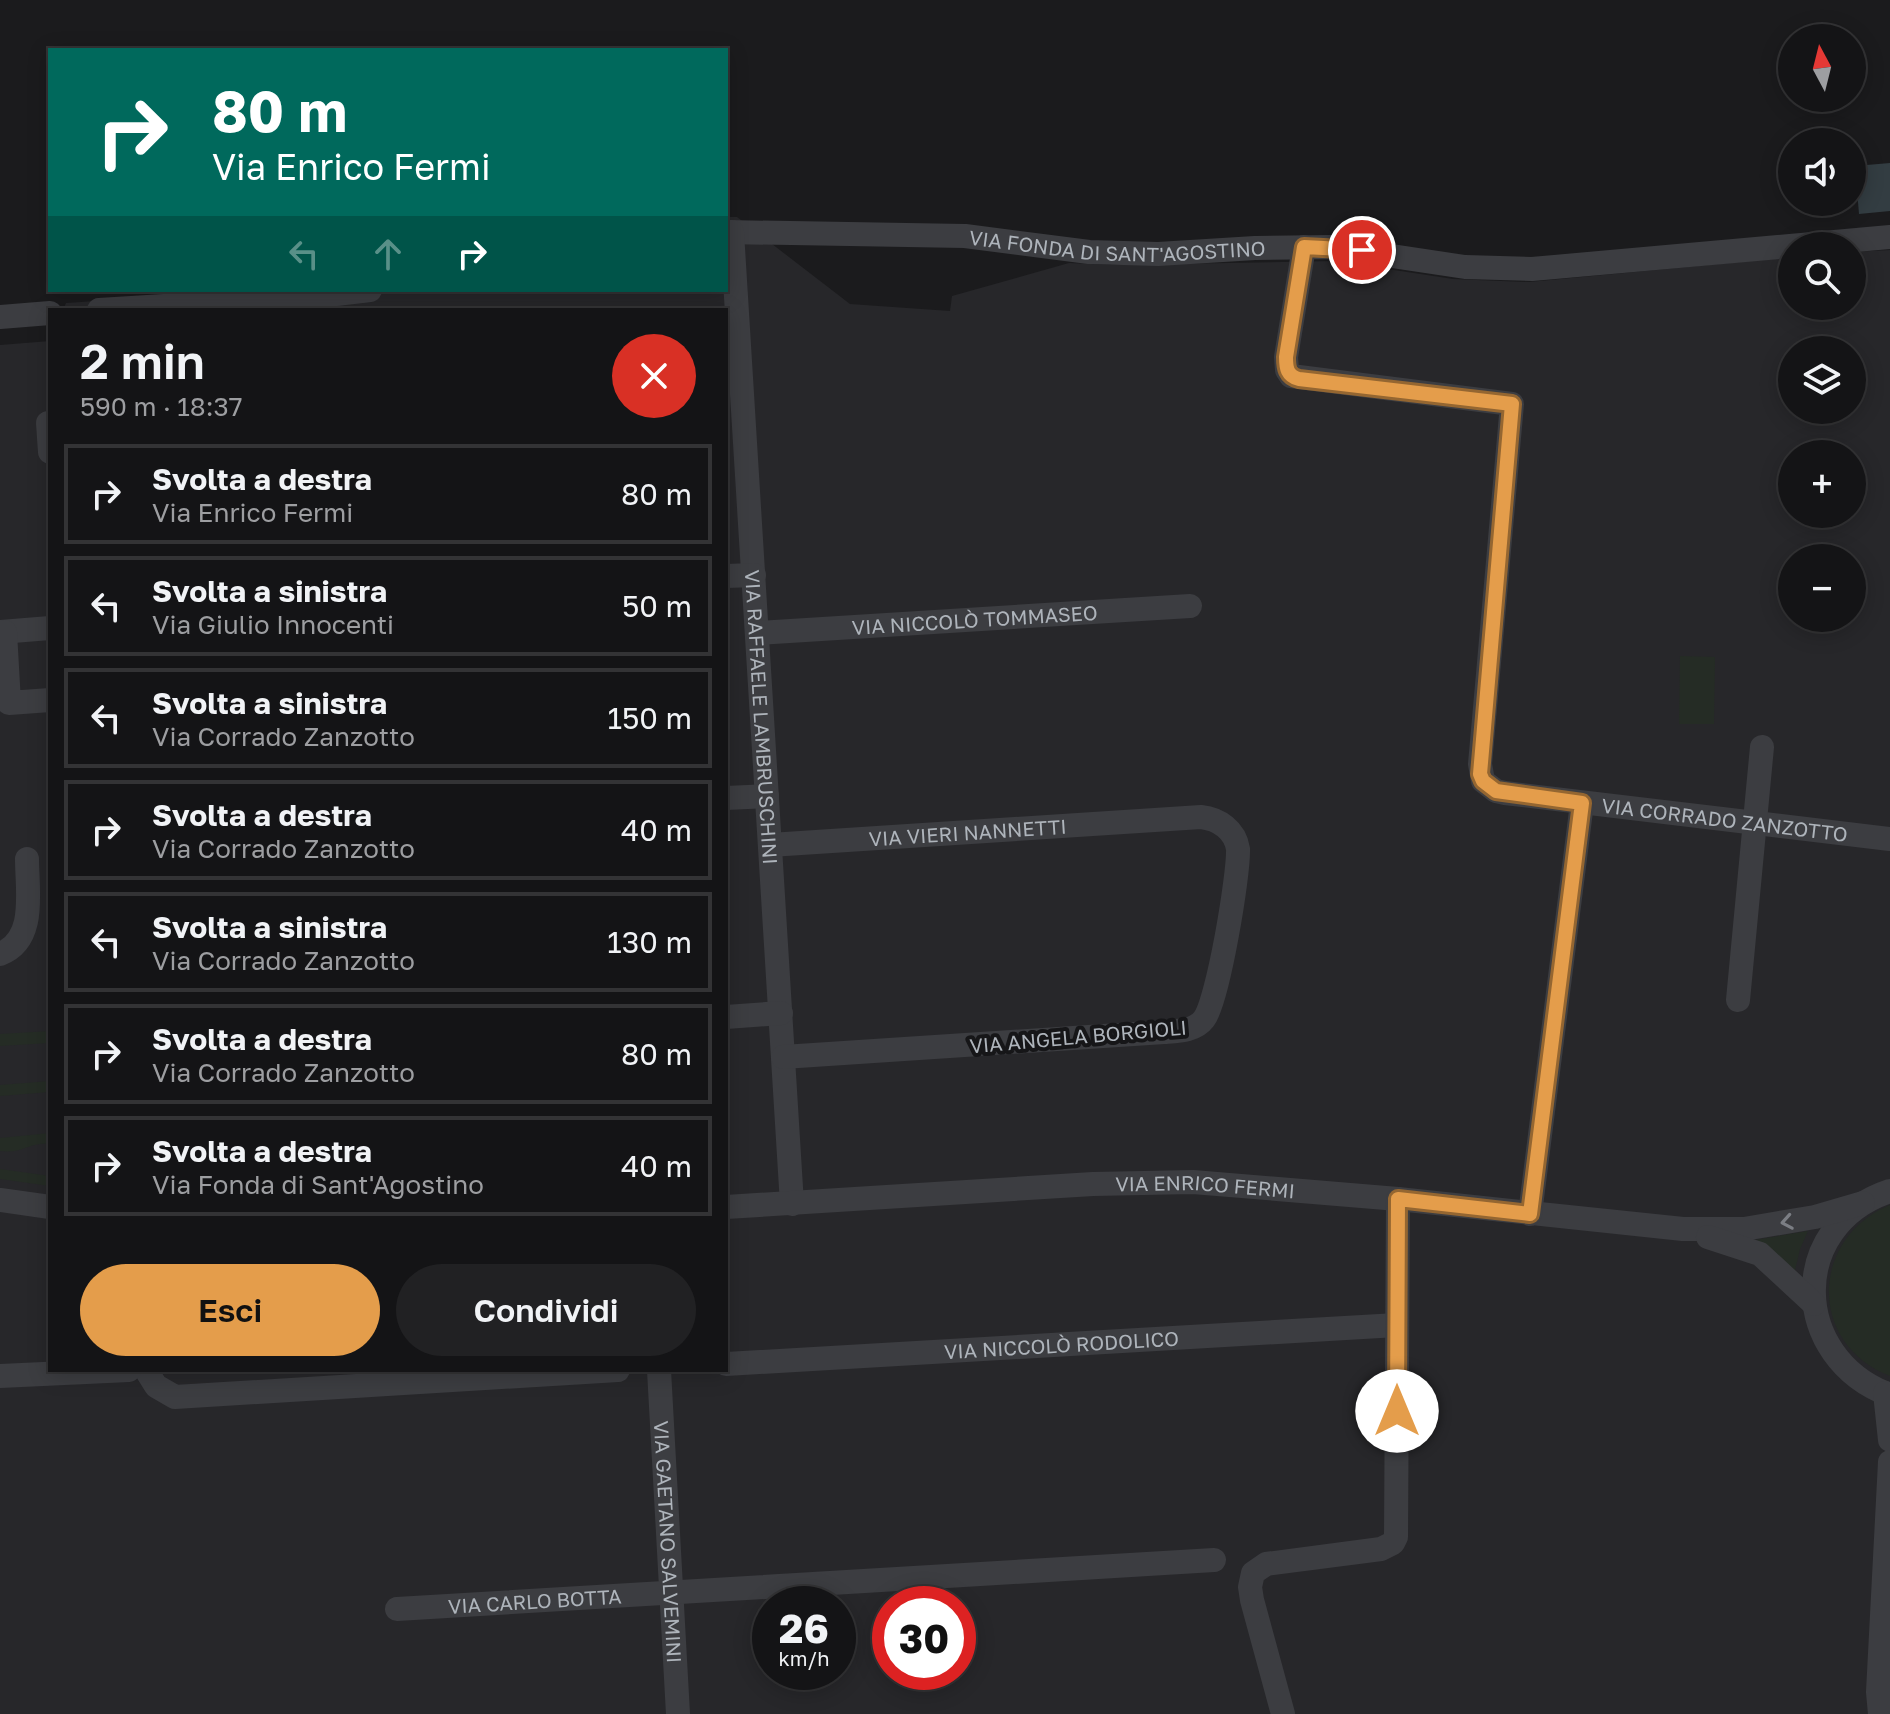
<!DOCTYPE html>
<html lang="it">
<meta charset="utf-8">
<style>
:root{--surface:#141416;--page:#212123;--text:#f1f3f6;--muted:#9d9ea1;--line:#333335;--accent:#e49d4b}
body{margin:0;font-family:"Golos Text",sans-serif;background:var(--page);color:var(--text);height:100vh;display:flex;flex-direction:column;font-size:30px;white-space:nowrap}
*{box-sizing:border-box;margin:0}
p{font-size:26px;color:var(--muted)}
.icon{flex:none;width:44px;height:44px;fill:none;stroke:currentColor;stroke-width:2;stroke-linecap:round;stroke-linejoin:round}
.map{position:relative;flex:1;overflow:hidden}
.details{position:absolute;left:48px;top:308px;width:680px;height:1064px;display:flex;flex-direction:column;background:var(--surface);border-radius:0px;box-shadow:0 4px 20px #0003,0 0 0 2px var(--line)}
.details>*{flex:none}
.top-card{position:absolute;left:48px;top:48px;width:680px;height:244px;border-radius:0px;box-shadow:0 4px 20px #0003,0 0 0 2px var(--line);background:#00695c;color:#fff;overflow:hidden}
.needle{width:52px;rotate:353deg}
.tools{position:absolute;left:1778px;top:24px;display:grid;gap:16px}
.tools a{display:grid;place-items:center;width:88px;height:88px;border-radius:50%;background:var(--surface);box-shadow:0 4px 20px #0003,0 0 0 2px var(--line);font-size:40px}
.speed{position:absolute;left:752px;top:1586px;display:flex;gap:16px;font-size:40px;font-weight:700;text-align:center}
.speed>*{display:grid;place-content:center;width:104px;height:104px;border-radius:50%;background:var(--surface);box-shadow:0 4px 20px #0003,0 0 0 2px var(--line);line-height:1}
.speed small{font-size:20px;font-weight:400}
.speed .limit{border:12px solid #d22;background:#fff;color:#111}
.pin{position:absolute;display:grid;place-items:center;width:68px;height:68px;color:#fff;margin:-34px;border:4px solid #fff;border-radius:50%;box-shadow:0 2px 8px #0007}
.me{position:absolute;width:88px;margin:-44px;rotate:0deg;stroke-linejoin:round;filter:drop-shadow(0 0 6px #0008)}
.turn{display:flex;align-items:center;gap:28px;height:168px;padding:0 32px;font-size:36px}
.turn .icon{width:104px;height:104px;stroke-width:2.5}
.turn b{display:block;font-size:56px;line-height:68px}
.lanes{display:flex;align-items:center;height:76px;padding:0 32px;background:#0003;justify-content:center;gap:40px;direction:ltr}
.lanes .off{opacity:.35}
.round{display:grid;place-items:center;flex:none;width:84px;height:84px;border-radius:42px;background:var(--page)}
.summary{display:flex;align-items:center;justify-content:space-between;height:136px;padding:0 32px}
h1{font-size:48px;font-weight:600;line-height:60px}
.primary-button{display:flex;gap:16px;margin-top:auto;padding:16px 32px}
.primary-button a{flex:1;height:92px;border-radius:48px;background:var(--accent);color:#111;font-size:32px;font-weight:600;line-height:92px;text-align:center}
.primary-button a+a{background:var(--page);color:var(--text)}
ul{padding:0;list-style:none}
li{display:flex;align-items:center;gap:24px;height:100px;margin:0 16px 12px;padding:0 16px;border:4px solid var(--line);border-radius:0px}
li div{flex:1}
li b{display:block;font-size:30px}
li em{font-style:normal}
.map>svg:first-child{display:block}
</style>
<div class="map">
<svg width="1890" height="1714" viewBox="0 0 1890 1714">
<rect width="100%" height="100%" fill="#1b1b1d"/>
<!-- built -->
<path fill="#27272a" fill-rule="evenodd" d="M726 217H737L850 304 950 311 952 296 1069 263 1111 265 1335 261 1453 279 1529 282 1792 257V306H1852V252L1890 250V1714H0V345L50 341V1370H726V310H63L66 303 261 290H726ZM1792 350H1852V410H1792ZM1792 454H1852V514H1792ZM1792 558H1852V618H1792ZM770 1604H838V1672H770ZM890 1604H958V1672H890Z"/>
<!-- green -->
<path fill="#252c25" d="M1680 656 1715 657 1714 724H1679Z
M50 1031V1043L0 1046V1034Z
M50 1081V1092L0 1096V1085Z
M50 1133V1144C27 1142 25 1154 0 1151V1138Z
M0 1169 50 1176V1186L0 1179Z
M1890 1205V1376C1807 1344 1810 1238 1890 1205Z
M1808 1231 1800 1249 1794 1275 1768 1247 1755 1240Z"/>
<!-- water -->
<path fill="#333d42" d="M1890 163V211L1859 214 1855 166Z"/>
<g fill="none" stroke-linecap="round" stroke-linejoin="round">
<!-- minor -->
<g stroke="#3c3d41" stroke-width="24">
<path id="s1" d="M726 232 965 236 1089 252 1158 254 1255 248 1332 247 1465 267 1532 269 1890 237"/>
<path id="s2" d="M732 232 792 1204"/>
<path id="s3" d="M1304 247 1286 357 1287 370 1291 376 1512 404 1480 764 1483 781 1496 791 1505 793 1890 839"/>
<path d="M99 310 311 297 370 290"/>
<path d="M0 317 50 313"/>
<path d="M48 423 50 452"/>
<path d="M726 576 754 575"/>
<path d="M0 632 50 628"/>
<path d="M5 632 9 703 50 700"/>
<path id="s4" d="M757 633 1190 606"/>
<path d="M726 798 767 796"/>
<path id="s5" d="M770 845 1201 817C1219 819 1235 830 1238 849 1239 874 1218 1001 1204 1019 1195 1031 1178 1031 1164 1032L783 1057"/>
<path d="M0 954C37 940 27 891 27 859"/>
<path d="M1738 1000 1762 747"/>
<path d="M726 1017 781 1013"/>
<path d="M1890 1191C1787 1225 1790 1358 1890 1395"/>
<path d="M0 1200 50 1207"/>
<path id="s6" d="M726 1207 1093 1184 1193 1182 1398 1199 1683 1229H1744L1815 1217 1863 1203"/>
<path d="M1530 1214 1582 803"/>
<path d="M1708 1237 1760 1254 1814 1304"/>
<path id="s7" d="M726 1364 1397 1325"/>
<path d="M146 1370 156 1386 175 1397 618 1370"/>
<path id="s8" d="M659 1370 678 1714"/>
<path d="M0 1376 129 1370"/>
<path d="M1885 1393 1890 1440"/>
<path id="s9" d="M397 1609 1214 1560"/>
<path d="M1283 1714 1252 1600 1250 1587 1253 1573 1266 1564 1381 1549 1393 1543 1396 1537 1398 1199"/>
<path d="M1880 1714 1878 1692 1890 1462"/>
</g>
</g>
<!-- one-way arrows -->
<defs><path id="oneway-chevron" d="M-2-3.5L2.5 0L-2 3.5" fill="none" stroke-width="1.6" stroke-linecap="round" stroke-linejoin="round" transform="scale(2)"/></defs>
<use stroke="#7b7e84" href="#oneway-chevron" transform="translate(1787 1222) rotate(170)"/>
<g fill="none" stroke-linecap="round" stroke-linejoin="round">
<defs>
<path id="route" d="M1362 250 1304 247 1286 357C1286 368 1287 376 1299 379L1512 404 1480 774 1483 781 1496 791 1582 803 1530 1214 1398 1199 1397 1411"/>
</defs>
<!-- route casing -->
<use href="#route" stroke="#946631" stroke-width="20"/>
<!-- route -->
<use href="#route" stroke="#e49d4b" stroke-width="14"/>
</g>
<g text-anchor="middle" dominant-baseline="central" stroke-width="8" stroke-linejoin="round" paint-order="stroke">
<!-- street labels -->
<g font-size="20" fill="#aeb4bb" stroke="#161618">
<text stroke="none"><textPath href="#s1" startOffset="392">VIA FONDA DI SANT'AGOSTINO</textPath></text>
<text stroke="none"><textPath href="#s4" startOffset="218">VIA NICCOLÒ TOMMASEO</textPath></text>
<text stroke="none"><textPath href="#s2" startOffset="486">VIA RAFFAELE LAMBRUSCHINI</textPath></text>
<text stroke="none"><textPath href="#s3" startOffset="980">VIA CORRADO ZANZOTTO</textPath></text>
<text stroke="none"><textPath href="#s5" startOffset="198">VIA VIERI NANNETTI</textPath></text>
<text transform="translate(1078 1036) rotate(-5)">VIA ANGELA BORGIOLI</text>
<text stroke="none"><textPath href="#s6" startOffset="480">VIA ENRICO FERMI</textPath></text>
<text stroke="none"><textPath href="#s7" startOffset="336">VIA NICCOLÒ RODOLICO</textPath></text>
<text stroke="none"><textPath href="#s8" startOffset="172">VIA GAETANO SALVEMINI</textPath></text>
<text stroke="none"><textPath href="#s9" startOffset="138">VIA CARLO BOTTA</textPath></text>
</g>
</g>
</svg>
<div class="tools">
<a><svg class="needle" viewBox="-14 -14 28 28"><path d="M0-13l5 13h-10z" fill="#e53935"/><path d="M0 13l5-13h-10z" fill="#9d9ea1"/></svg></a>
<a><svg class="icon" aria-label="sound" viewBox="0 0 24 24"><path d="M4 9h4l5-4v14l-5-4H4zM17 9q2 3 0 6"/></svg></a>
<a><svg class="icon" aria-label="search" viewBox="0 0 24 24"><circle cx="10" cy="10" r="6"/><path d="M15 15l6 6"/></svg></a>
<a><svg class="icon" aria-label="layers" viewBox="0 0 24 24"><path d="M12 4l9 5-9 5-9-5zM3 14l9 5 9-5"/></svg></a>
<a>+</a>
<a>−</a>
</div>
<div class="speed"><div>26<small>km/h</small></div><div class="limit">30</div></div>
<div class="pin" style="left:1362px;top:250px;background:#d93025"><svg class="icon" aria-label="arrive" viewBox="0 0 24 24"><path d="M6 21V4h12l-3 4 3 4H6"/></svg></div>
<svg class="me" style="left:1397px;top:1411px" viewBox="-20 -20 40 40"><circle r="19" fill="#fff"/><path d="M0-13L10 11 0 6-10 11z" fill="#e49d4b"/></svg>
<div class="top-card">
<div class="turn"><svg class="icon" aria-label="right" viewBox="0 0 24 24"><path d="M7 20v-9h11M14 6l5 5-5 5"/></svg><div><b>80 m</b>Via Enrico Fermi</div></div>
<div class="lanes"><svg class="icon off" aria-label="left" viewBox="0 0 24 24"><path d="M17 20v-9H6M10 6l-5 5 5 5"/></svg><svg class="icon off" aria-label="ahead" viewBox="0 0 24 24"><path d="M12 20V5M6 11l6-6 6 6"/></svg><svg class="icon" aria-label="right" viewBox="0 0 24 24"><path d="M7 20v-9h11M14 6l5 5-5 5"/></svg></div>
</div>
<section class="details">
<div class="summary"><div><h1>2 min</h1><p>590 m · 18:37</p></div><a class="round" style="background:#d93025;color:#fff"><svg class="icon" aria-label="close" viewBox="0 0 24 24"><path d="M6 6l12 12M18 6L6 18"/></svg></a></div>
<ul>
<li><svg class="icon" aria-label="right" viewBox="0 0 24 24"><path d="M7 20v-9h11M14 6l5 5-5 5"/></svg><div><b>Svolta a destra</b><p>Via Enrico Fermi</p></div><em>80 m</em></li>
<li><svg class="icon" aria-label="left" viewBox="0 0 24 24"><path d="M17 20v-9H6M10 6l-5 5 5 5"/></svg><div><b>Svolta a sinistra</b><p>Via Giulio Innocenti</p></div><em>50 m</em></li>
<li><svg class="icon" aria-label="left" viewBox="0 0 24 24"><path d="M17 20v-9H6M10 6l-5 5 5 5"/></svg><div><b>Svolta a sinistra</b><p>Via Corrado Zanzotto</p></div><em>150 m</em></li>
<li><svg class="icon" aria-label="right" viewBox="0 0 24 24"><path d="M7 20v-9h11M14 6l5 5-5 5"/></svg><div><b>Svolta a destra</b><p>Via Corrado Zanzotto</p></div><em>40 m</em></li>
<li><svg class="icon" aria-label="left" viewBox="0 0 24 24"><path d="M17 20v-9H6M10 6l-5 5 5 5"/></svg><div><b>Svolta a sinistra</b><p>Via Corrado Zanzotto</p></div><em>130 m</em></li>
<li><svg class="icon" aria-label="right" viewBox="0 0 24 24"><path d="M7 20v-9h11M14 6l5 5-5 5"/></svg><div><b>Svolta a destra</b><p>Via Corrado Zanzotto</p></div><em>80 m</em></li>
<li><svg class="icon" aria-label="right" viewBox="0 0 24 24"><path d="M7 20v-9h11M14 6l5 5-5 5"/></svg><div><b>Svolta a destra</b><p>Via Fonda di Sant'Agostino</p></div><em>40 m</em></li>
</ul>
<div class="primary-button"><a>Esci</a><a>Condividi</a></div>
</section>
</div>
